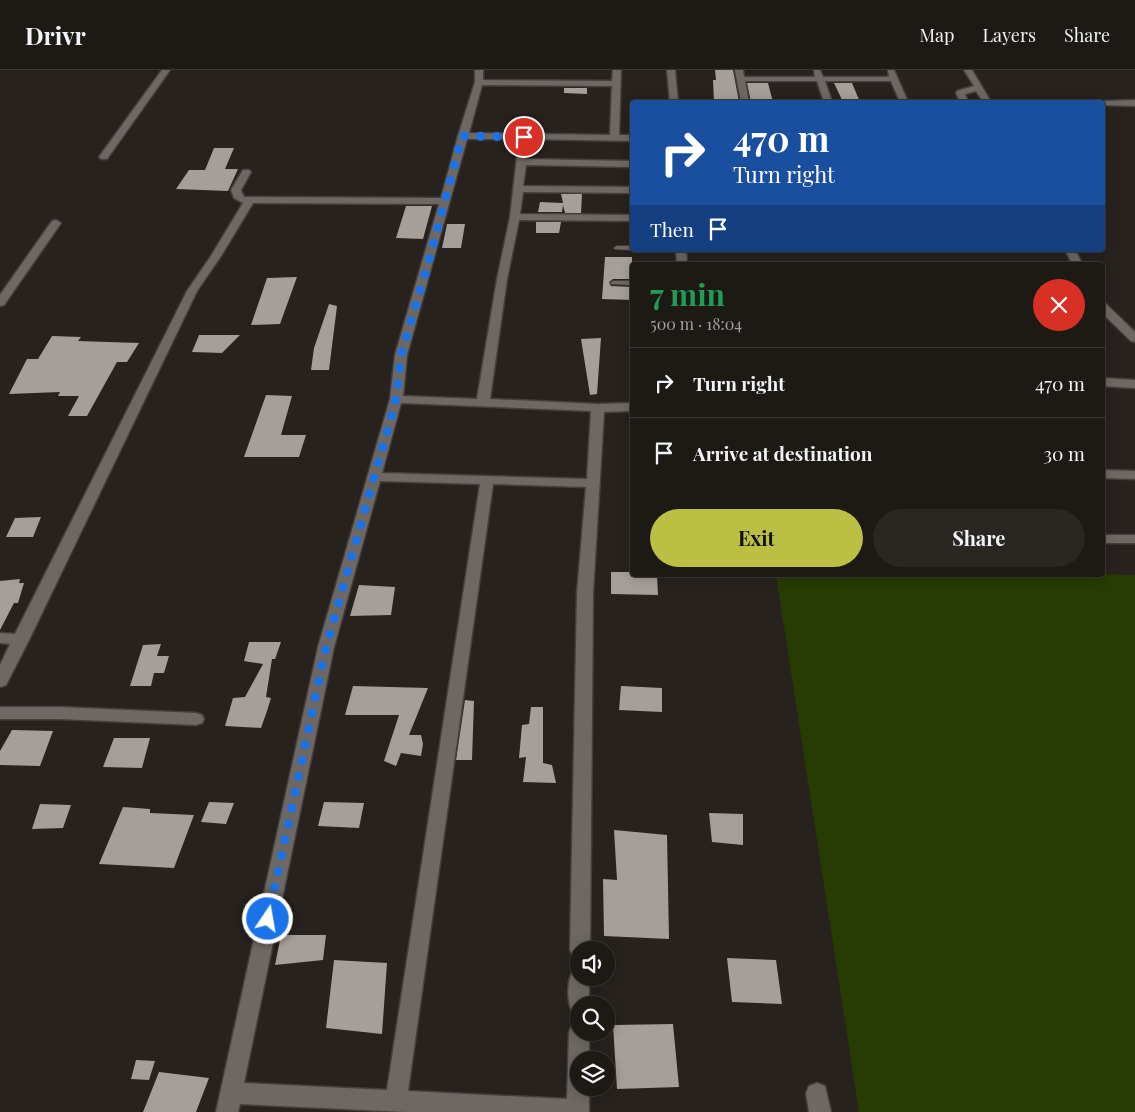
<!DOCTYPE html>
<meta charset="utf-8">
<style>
:root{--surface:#1d1a16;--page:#2a2723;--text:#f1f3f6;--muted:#a0a1a1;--line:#3b3835;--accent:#bbc044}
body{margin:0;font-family:"Playfair Display",serif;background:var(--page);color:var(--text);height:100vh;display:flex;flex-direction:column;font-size:19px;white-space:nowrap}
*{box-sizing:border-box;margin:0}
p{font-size:16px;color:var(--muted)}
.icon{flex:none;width:28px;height:28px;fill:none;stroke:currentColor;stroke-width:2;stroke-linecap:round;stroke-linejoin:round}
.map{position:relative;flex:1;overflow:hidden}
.panel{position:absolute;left:630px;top:192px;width:475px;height:315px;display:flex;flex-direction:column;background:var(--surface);border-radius:5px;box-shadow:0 2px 12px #0003,0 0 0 1px var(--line)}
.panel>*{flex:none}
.hud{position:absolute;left:630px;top:30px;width:475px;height:152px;border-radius:5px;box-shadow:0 2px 12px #0003,0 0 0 1px var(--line);background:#1a4fa0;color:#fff;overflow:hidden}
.controls{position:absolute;left:570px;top:871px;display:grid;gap:10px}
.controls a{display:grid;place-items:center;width:45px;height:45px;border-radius:50%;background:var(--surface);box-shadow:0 2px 12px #0003,0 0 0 1px var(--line);font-size:25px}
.pin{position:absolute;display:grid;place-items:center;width:42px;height:42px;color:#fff;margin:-21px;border:2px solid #fff;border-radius:50%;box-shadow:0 1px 5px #0007}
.me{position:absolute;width:55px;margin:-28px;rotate:12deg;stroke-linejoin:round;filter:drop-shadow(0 0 4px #0008)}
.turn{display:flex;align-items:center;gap:18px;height:105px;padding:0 20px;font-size:22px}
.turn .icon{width:65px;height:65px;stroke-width:2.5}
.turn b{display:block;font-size:35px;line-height:42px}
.then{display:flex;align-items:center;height:48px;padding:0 20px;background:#0003;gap:10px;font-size:19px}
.round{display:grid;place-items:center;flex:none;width:52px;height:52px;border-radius:26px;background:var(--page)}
.head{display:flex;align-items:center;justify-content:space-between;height:85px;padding:0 20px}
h1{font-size:30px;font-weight:700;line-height:38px;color:#1e9e55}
.primary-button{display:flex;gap:10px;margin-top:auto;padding:10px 20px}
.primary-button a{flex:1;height:58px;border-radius:30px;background:var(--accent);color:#111;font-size:20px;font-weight:700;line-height:58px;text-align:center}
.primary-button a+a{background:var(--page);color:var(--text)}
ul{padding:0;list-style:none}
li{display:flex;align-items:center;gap:15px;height:70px;padding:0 20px;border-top:1px solid var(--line)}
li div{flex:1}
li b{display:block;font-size:19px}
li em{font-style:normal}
header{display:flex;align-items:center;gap:30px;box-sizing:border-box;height:70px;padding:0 25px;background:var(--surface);border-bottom:1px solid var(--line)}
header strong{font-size:24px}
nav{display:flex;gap:28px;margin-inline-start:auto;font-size:18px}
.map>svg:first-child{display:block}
</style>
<header>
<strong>Drivr</strong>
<nav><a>Map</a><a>Layers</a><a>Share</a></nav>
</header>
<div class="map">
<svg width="1135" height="1042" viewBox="0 0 1135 1042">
<rect width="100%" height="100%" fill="#27221e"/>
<!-- green -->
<path fill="#273b03" d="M1103 504 1135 505V1042H859L776 505Z"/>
<!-- building -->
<path fill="#a59e99" d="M715 0H733L739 32H714L713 10H716Z
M747 13H768L773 32H751Z
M834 13H852L860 32H843Z
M564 18H587V24L564 23Z
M214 78H234L225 99H238L228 121 176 119 189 100H205Z
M561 124H582L581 143H565L563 135 562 142H538L540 132 563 133Z
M406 136H432L423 169 396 168Z
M536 152H561L559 163H536Z
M447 154H465L461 178H442Z
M605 187H632V209H613L609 212 611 216 632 217V230L602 229Z
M297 207 280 254 251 255 267 208Z
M329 234 337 236 329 300H311L314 278Z
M199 265H240L222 283 192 282Z
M52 266 81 267 78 271 139 273 127 292H117L87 346H68L79 326H58L60 322 9 324 27 289H38Z
M601 268 597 324 590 325 581 269Z
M266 325 292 326 281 365H306L299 387H244Z
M41 447 33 467H6L15 448Z
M611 502H632V505H657L658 525 611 524Z
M20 509 19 513H24L18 533H14L0 560V511Z
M359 515 395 517 391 545 350 546Z
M249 572H281L275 589H272L266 627 271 628 267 641 261 658 225 656 233 628 245 627 263 594 244 591Z
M161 574 157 586H169L164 603H154L151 616H130L143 575Z
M353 616 428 618 409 665H421L423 674 421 686 401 683 396 696 384 691 399 645H345Z
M621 616 662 618V642L619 640Z
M465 630 474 631 472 690H456Z
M531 637H543V693L552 695 556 713 523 712 526 687 519 688 522 655 529 654Z
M12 660 53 661 40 696 0 695V681Z
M114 668H150L142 698 103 697Z
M209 732 234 733 226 754 201 752Z
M324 732 364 733 359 758 318 756Z
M40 734 71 735 63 758 32 759Z
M123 737 150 739V743L194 745 174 798 99 794Z
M709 743 743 744V775L712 772Z
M614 760 667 765 669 869 604 866 603 809 617 810Z
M281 865H326L323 890 275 895Z
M727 888 776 890 782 934 732 932Z
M334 890 387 893 382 964 326 958Z
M673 954 679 1017 617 1019 613 955Z
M136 990 155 991 149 1010 131 1009Z
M159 1002 209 1008 196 1042H143Z"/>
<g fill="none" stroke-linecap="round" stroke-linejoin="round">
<defs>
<path id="lane" d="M617 176H632V180L615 179 614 178Z
M613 211H632V215L611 214V212Z"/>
<path id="street" d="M162 0H170L107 89H101L99 87Z
M475 0H483V10L612 11 613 0H621L619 65H632V71L528 69 526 89 632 91V97L526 95 523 116 632 117V123L523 122 520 144 632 145V151L519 150 507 209 490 329 598 334 632 333V341L604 342 593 523 590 880H579V888L573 886 570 880 577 523 586 417 493 414 408 1021 567 1029 569 962 572 955 579 953V962H589V990H579V1018H589V1042H406L240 1034 238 1042H216L318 577 390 329 395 285 439 134 253 133 221 186 197 221 29 570 6 615 0 617V595L10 574 0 573V563L15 564 187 221 211 186 243 133 234 128 231 120 243 100H249L251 102 241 120 244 127 441 128 458 66 475 12ZM482 15 612 16 610 65 469 63ZM467 69H519L510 147 497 209 477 329 403 326 407 285ZM401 333 591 341 587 409 382 403ZM380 411 480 414 387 1020 244 1013 334 577Z
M667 0H675L678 32H670Z
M735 0H743L744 7H815L814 0H820L823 7H889L888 0H894L908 32H900L891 11H825L832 32H824L817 11H745L749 32H741Z
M964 0H972L991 32H983L976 21 965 24 968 32H960L956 23 957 21 974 16Z
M1135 30V36L1102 35 1103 32 1106 31Z
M56 150 61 153 4 235 0 236V225L52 151Z
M676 180H686L687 195H677Z
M1065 180H1075L1083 195H1073Z
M1102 233 1106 234 1135 262V272L1131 271 1102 243Z
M1102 308 1135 310V318L1102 316Z
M1102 400 1135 401V409L1102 408Z
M1102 465H1135V473H1102Z
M0 637H60L196 643 202 645 204 649 202 653 196 655 60 649H0Z
M579 899V908H589V935H579V944L572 942C567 931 567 913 572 902Z
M817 1013 825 1016 831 1042H809L806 1023 809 1016Z"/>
</defs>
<!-- lane casing -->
<use href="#lane" stroke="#443f3c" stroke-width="2"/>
<!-- street casing -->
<use href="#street" stroke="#443f3c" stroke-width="3"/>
<!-- lane -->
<use href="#lane" fill="#6e6864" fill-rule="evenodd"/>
<!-- street -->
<use href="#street" fill="#6e6864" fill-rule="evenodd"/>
</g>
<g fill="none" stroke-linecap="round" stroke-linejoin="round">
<!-- route -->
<path stroke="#1a73e8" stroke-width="9" stroke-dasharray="0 16.2" d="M268 849 326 577 392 344 396 329 401 285 428 194 462 66 524 67"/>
</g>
</svg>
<div class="controls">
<a><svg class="icon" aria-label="sound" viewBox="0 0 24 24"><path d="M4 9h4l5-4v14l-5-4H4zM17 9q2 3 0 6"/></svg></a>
<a><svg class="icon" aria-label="search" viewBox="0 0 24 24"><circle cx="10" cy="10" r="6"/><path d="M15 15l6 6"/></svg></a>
<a><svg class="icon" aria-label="layers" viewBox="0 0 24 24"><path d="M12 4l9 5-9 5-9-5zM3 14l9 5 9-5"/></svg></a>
</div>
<div class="pin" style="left:524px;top:67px;background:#d93025"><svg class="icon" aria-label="arrive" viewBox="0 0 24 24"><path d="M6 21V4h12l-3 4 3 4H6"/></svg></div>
<svg class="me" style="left:268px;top:849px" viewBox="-20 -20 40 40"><circle r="17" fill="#1a73e8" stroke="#fff" stroke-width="3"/><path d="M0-11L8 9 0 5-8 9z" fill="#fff"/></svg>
<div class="hud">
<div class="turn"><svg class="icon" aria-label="right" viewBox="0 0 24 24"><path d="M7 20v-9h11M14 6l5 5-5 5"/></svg><div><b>470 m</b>Turn right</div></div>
<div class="then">Then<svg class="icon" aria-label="arrive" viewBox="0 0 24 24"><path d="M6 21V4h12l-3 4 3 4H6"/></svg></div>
</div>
<section class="panel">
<div class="head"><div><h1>7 min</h1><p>500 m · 18:04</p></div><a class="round" style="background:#d93025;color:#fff"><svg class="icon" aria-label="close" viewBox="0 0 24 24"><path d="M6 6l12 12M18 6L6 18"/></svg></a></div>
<ul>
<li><svg class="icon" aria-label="right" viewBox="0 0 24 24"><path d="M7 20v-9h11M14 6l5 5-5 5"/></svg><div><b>Turn right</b></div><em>470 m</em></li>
<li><svg class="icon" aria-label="arrive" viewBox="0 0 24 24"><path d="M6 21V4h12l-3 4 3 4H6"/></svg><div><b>Arrive at destination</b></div><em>30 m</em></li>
</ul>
<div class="primary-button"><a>Exit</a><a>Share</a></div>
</section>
</div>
